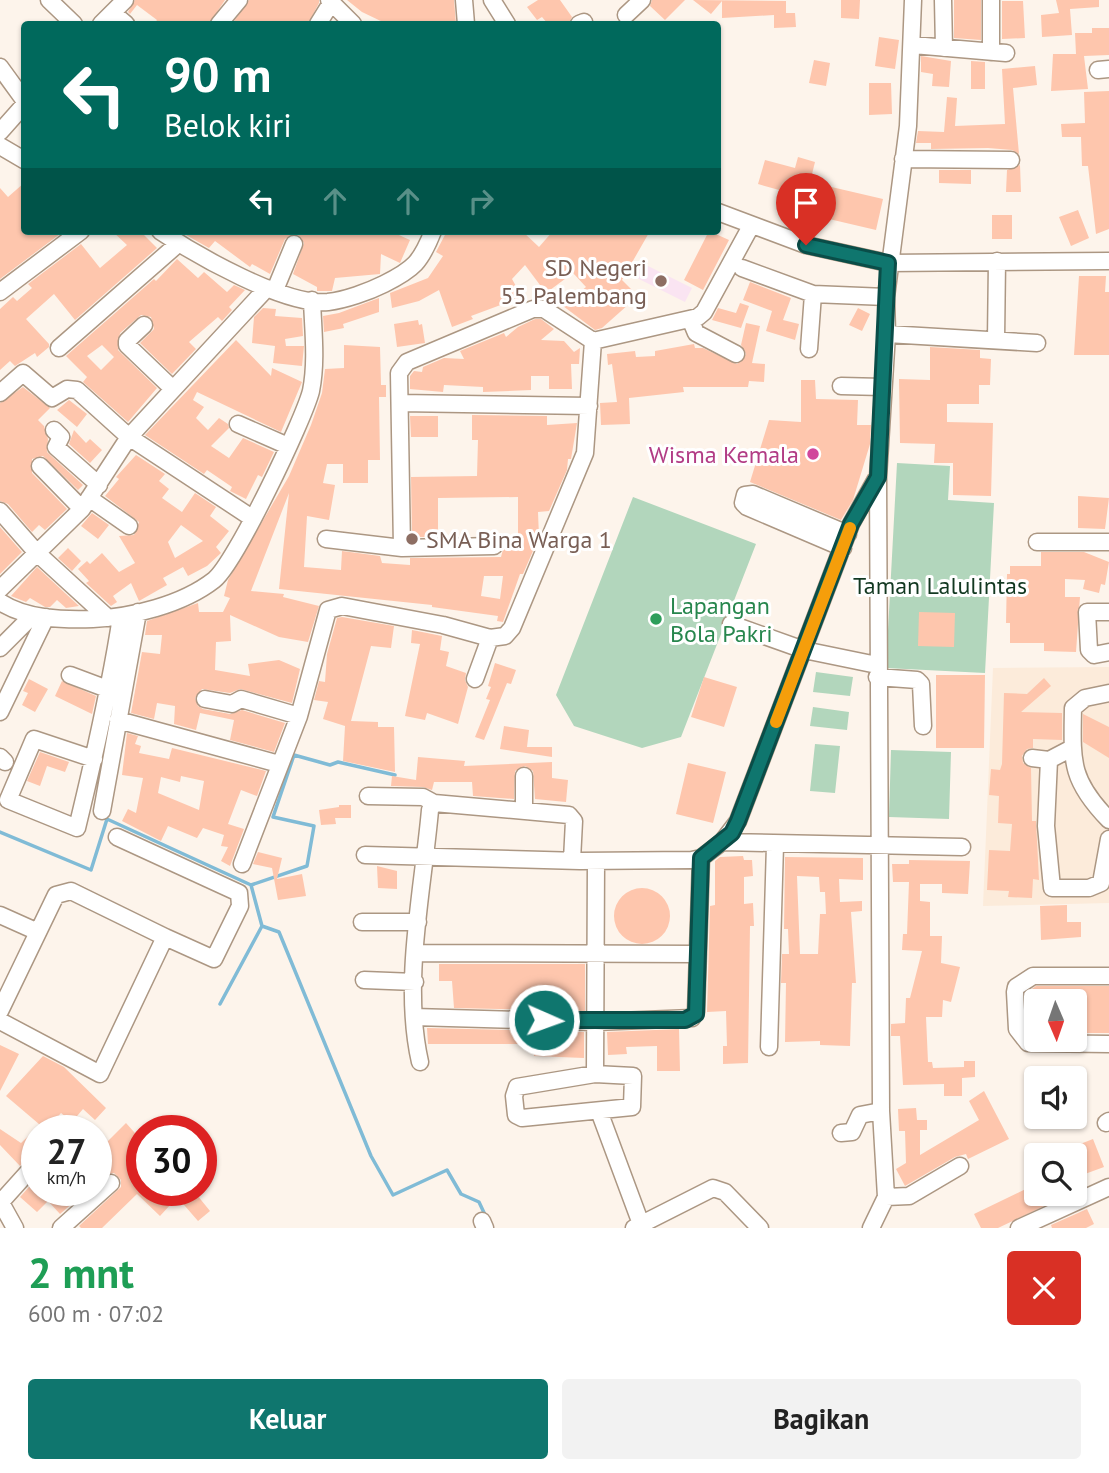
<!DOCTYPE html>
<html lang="id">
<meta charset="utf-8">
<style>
:root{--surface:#fff;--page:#f2f2f2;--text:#222;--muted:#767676;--accent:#0f766e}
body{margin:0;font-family:"PT Sans",sans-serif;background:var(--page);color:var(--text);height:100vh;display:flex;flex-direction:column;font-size:26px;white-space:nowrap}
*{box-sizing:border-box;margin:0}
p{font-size:23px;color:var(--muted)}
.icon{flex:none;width:38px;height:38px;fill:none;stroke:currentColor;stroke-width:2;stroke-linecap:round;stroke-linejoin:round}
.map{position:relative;height:1228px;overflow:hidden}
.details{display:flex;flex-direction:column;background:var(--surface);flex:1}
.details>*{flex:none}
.guide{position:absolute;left:21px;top:21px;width:700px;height:214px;border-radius:7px;box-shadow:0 2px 5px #0004;background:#00695c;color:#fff;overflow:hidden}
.needle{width:46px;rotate:178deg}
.buttons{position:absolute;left:1024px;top:989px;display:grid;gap:14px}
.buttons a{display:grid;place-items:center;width:63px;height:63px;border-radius:7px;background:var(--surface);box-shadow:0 2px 5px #0004;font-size:35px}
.speed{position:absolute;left:21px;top:1115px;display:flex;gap:14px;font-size:35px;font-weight:700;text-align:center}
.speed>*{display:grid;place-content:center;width:91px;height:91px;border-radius:50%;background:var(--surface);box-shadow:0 2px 5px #0004;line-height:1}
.speed small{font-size:18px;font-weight:400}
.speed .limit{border:10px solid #d22;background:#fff;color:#111}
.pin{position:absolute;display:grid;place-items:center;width:60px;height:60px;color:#fff;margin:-72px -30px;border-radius:50% 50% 50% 0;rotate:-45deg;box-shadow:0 0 7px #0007}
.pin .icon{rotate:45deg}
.me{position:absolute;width:77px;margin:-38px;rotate:92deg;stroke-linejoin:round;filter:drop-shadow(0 0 5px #0008)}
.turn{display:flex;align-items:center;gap:24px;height:147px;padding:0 28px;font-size:32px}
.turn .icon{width:91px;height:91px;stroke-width:2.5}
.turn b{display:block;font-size:49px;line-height:60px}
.lanes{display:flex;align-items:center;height:66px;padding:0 28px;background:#0003;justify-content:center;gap:35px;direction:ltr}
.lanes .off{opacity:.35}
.round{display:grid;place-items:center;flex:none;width:74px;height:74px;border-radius:7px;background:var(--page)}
.head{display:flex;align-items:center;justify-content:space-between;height:119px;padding:0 28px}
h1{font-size:42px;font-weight:600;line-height:52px;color:#1e9e55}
.action{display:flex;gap:14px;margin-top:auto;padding:14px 28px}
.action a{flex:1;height:80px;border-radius:7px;background:var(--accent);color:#fff;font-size:28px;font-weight:600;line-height:80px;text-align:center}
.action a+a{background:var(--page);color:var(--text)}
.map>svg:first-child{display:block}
</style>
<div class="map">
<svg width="1109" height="1228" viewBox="0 0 1109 1228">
<rect width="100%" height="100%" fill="#fdf4eb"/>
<!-- built -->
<path fill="#fcebda" d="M1109 667V903L983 906 993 668Z"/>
<!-- education -->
<path fill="#fae4f2" d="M638 261 692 288 685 302 631 275Z"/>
<!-- green -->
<path fill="#b2d6bc" d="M897 463 950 466 948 500 994 503 985 673 886 668Z
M633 497 756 544 681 737 642 748 574 726 556 695Z
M816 672 853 677 850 696 813 692Z
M813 707 849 712 847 730 810 726Z
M815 744 840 746 835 793 810 791Z
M891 750 951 752 949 819 889 817Z"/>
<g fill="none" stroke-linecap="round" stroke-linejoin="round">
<!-- stream -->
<path stroke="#80bbd6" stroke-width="3.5" d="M0 832 91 870 107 819 251 885 262 926 279 932 371 1156 393 1195 447 1170 461 1194 479 1202 486 1217
M251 885 307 866 314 826 273 817 294 755 330 765 338 762 395 775
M220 1004 262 926"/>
</g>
<!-- building -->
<path fill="#fec6ad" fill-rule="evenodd" d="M135 0H225L209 24H154L157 20 137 5 130 14 128 12Z
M249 0H319V3L308 24H232Z
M347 0H454L456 24H387L362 12Z
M538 0H560L572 17 569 23 548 24 542 17 537 20 527 7Z
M652 0H685L665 20 650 6Z
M693 0 786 1V13H795L796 27 774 28V15L722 18V1L711 14Z
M841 0H860L859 19 841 18Z
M954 0H981V40L954 38Z
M1056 0H1099V7L1070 9 1072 35 1042 37 1041 15 1059 13Z
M1002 1H1023L1025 38 1002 39Z
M1092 28H1109V55L1084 56 1088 89 1051 91 1053 54H1076L1075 33H1092Z
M879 37 899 40 895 69 875 66Z
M921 56 951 61 949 87 932 86 933 74 921 72Z
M814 60 830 63 826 86 809 83Z
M971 61 985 62V89H971Z
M1035 66 1037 85 1013 88 1019 154 1012 150 988 148 931 149V143H916L918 131 944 132 947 97 957 98 955 126 1005 124 1002 69Z
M869 83H891L892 114 869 115Z
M1109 91V229L1096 234 1088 166H1082L1081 137H1062L1061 124 1085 123 1084 92Z
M798 157 815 162 810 182 883 199 876 230 812 215 813 212 786 205 790 193 758 184 765 160 795 168Z
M1020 165 1021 192H1006L1007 170Z
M939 170H971V184L939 183Z
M24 183V231H64L0 279V188L8 197Z
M1078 210 1089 238 1071 246 1059 217Z
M992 215H1012V239H992Z
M112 231H140L157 248 75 320 54 294 26 319 49 344V347L37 357 35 353 15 366 10 361 0 370V309L13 297 17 301 32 288 28 284 81 244 100 268 127 245Z
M179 231H390L410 240 400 263 381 254 380 274 335 278 332 291H317V287L293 274 304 243 297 234 285 239 270 274 252 264 250 267 215 241 209 248Z
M447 231H522L539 247 553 231H650L622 280 638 296 602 328 595 330 563 306 586 287 573 273 546 293 525 265 512 279 522 297 471 316 473 319 452 327 439 290 419 301 392 308 390 293 428 278 443 256 436 252Z
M709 231 729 240 703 290 684 280Z
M177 259 198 278 204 272 227 292 234 285 245 290 229 307 232 310 222 321 218 317 189 342 196 349 172 374 140 343 154 329 151 317 141 315 120 333 118 350 157 388 128 422 83 382 87 377 66 356 154 279 156 281ZM102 345 114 357 101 370 87 356Z
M1079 276H1106L1105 292H1109V355H1074Z
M750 282 791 298 783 320 799 324 795 340 766 331 772 311 743 300Z
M379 298V312L343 324 344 328 324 332 323 316 339 313Z
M740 303 749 306 741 328 712 320 718 308 736 313Z
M263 308 276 309 275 316 302 318 303 336 285 339 286 346H304L302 366 273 363 275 346 252 343 254 317Z
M858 308 870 314 862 331 849 325Z
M535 319H541L554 329 541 340 564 341 574 352 580 348 579 364H571L572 389H549V376H531V390L483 392V387L444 385 443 392 410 389V376L414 371 422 372 423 367 444 358 464 359 460 351 504 333 506 337 518 327Z
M418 320 419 325 422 324 425 343 397 347 394 324Z
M746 323 760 326 752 363 765 364 764 382 749 381 748 387H683L684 392 629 398 630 424 601 425 600 403 617 402 612 364 608 365 607 354 635 351 636 357 655 356V351L694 344 695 348H703L737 364 746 354 741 345Z
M236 340 271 376 272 368 302 382 281 432 197 392 193 400 204 407 196 418 208 430 219 418 228 424 229 428 211 446 229 458 243 438 274 452 262 477 258 475 246 499 230 491 232 487 207 470 204 474 145 435Z
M344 345 380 347 381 385H386V397H379L380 460H368V483H343V464H327L323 483 335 485 329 520 307 516 304 567 341 570 342 551 380 556 382 563 410 565V558L501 557 504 546H518V497L438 498V537H412L411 477 477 476 478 440H472V415L547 416V425L577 423 571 459H568L567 470 549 511 538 512 539 537 523 574H520L503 622 497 621 498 616 432 607V605L279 589 289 493 251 591 284 594 283 597 319 606 308 642 279 637 230 615 231 641 216 642 215 670 250 676 248 664 279 660 300 669 292 703 240 689 230 693 202 689 195 698 198 706 203 709 230 714 242 710 285 723 274 752 230 740 234 720 200 713 196 730 174 724 175 706 157 703 154 719 131 713 142 652 160 654 162 635H145L147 621 198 603 199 612H223L230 598 224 596 228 580 289 476 311 425 322 393 325 369 344 368ZM484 576H503L500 599 481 596Z
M930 347 980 350V358L991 359 990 385H979V404H947V422L993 423 991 496 953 495V463H934L935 444 900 443 899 379 930 380Z
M801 380H815L816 399 858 400 857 425H871L870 444 853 500 841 520 750 482 769 420 801 422Z
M23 387 50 408 38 420 44 426 48 439 47 452 83 485 78 490 43 456 32 459V473L67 509 45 530 39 525 32 532 8 504 0 501V403Z
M69 400 87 414 77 427 57 410Z
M410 416H438V437H411Z
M74 430 86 443 90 439 102 450 90 463 69 444Z
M136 455 165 474 159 481 169 489 162 498 182 512 195 493 216 507 210 516 229 531 216 547 221 553 207 566 188 576 183 567 163 578 167 585 139 601 131 583 113 596 117 602 111 606 86 583 89 581 78 569 87 561 90 564 102 553 119 572 135 563 119 536 134 535 139 522 105 496 119 479 116 477ZM181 525 203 541 175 558 168 542Z
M1078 496 1109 498 1105 529 1078 528Z
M92 513 109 525 98 539 81 526Z
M0 527 22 552 0 574Z
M68 548 81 561 72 571 58 558Z
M1041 552H1084L1109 562 1105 585 1101 584 1099 593 1083 589 1085 580 1065 579V597H1080L1076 652 1044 651V643H1010V623H1006L1007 574H1010V566H1041Z
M37 567 79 606 66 608 57 600 50 607H45L30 598 26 602 11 596Z
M919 612 955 613 954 647 918 646Z
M342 617 394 626 391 648 371 646 351 721 378 722V727H394L395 772 343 761 345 726 323 719 328 702 314 700 319 681 325 682 327 654 337 618Z
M412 630 442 636 440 650 449 652 446 666 466 673 465 680 468 687 458 724 427 713 425 720 405 716 420 644 411 643Z
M495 663 516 670 511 684 507 683 484 740 475 737 490 700 486 699 491 687 488 686Z
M936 675H985L984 748H936Z
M704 677 737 687 724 727 691 717Z
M1044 678 1051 686 1021 712 1062 713V740L1033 739V748L1027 749 1022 756 1023 763 1031 768 1032 821H1036L1039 880 1033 879 1032 898 1008 897 1009 891 987 890 989 850 1010 851 1012 824 998 823 999 796 989 795 991 769 1000 770 1002 764 1004 693 1027 694Z
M29 679 48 689 35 712 22 705 28 693 23 691Z
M62 681 96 696 92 714 55 696Z
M1083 714 1109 727V758L1083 742Z
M504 726 529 730 527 747H552V757L500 749Z
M127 733 138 736 135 744 141 746 139 753 169 759 172 748 266 771 257 796 241 790 228 824 244 829 230 866 221 861 228 847 221 846 224 835 203 828 197 838 168 826 161 841 122 821 128 809 136 813 143 778 122 775ZM181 776 204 781 199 810 158 793 161 777 180 782Z
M40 752 69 762 65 772 47 766 40 786 27 781Z
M418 757 465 761 464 766 552 762V778L568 780 566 802 535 799 533 771 525 766 515 771 514 799 473 796 472 782H434L432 790 423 787 391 786 392 776 416 780Z
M688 763 726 772 713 823 676 814Z
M339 805H351V818H335L336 824 321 825 319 810 339 807Z
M258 852 282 858 277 879 302 874 306 896 278 900 272 868 253 864Z
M743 856 744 860H752L753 876 744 877V904L753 903 754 926H750L748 1063 723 1064V1046H727L726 1011 707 1012 710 906 715 905V861L720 857Z
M785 857 863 858V880L839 879 840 902 862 901V911L851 912 856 983H852L850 1046 820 1045V1041L785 1042 786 983H781L782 954H789L788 929H784ZM797 876 819 877 820 892H825L826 914H820L818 954H800Z
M909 860 970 861 968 894 942 893V884H920V901L930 902V936H942L941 963 960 967 951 1002 943 1000 942 1017H926L928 1062H932L933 1068 964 1067V1061H975V1077L962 1078V1096H944V1084L903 1085 900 1036H891V1024L905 1023 906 998H910L922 951 902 950 903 934H907L909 882H893L892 864H909Z
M377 866 397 871V889L378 888Z
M614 916a28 28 0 1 1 56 0a28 28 0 1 1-56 0Z
M1067 905V922H1081V937L1041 940 1040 906Z
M439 964H585V1011L454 1008 452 981H439Z
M1036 986H1109V1033H1074V1001H1029V991Z
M427 1028 584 1032V1058L534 1056 533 1044H428Z
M679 1029 680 1071H657V1046L626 1047 627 1054 608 1055 607 1032Z
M0 1045 19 1054 0 1091Z
M43 1056 64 1067 106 1108 95 1120 83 1109 72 1122 61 1113 46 1130 6 1096Z
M984 1091 1009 1139 968 1159 966 1154 955 1157 905 1186 896 1169 906 1163 905 1131H899L898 1109 916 1108 917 1120H927V1130H920V1155L979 1120 969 1101Z
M126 1123 142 1141V1190H155L171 1204 160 1216 137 1194 102 1228H81L79 1226 121 1187V1180L114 1173 105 1175 96 1182V1153Z
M37 1128V1150L20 1166 0 1145V1129L21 1143Z
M1093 1139 1104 1167 1074 1178V1155H1052Z
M37 1178V1190H88L60 1214 48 1201 37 1212 20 1197Z
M1034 1185 1036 1194 1067 1195 998 1228H981L974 1214Z
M187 1190H193L210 1211 198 1221 178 1198Z
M1087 1209 1094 1224 1086 1228H1052L1051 1225Z"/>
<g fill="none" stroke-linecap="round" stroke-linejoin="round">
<defs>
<path id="minor" d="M49 0 74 24
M329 0 353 24
M464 0 466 24
M492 0 507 24
M943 0 944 48
M991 0V52
M113 13 126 24
M626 15 642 0
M101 24 125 0
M219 24 239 0
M318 24 331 3
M579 24 584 22
M913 45 1006 53
M0 67 24 100
M1098 70 1109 69
M0 132 24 105
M0 146 24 160
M903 159 1011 160
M718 212 806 245 888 263 1109 261
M160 231C196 255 285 306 328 302 345 300 368 292 384 284 414 269 421 262 433 231
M742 268 813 294 886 297
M275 290 294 244
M0 292 81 231
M691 321 696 333 736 354
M144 325 127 341V345L173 389
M887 334 1037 343
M996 340 997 261
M59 348 179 243
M809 349 813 294
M841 386 883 387
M0 393 23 373 52 398 67 389 77 390 129 437 252 518
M400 403 589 406
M238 424 288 446
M54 430 61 437 56 447 99 485
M40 466 82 509
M89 498 129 526
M0 511 37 553 108 618
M326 539 402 548 399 373 407 362 533 309H544L593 341
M1037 542H1109
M402 548 494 546
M843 548 747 507 743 503 745 495 753 494 848 534
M0 589 82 509 129 437 267 288
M0 602C26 619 62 620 93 619 131 617 182 605 214 580 235 564 304 419 311 391 317 361 313 330 312 300
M1109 612H1087L1089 650 1094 655 1109 652
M731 624 804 650 877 665
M0 648 33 615
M70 675 110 690
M877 677 917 680 921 684 923 726
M475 679 490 638
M1109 693 1085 698 1073 708C1072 762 1070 780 1109 820
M205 699 232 704 241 699 299 716
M0 712 46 617
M118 720 279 764
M0 757 5 762
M1032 758 1049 760 1072 748
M94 759 34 739 8 800 77 828C94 758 110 689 121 617
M1049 760 1046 826 1052 888H1089L1101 883 1109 839
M368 796 423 797 434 803
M524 810V776
M102 811 138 612
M722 842 962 847
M365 855 580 861 692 860 701 858 722 842 738 821 851 524 876 479
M242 864 299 716 328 610 342 606 443 625 490 638 505 636 512 628 585 453 593 341 698 317 704 312 751 226
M0 915 38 932
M362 922H418
M416 953 698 954
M1109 976H1033L1016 987 1015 992 1017 1029 1028 1043 1109 1044
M364 980 415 982
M0 1011 56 895 71 891 165 937
M414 1017 595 1022 692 1018 696 1012 701 858
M0 1021 100 1074 165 937 214 959 240 906 239 893 117 837
M769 1047 775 845
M420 1062C402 983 423 890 430 810L434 803 569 815 574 821 572 860
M595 1074 633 1076 632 1107 522 1118 516 1115 514 1096 517 1087 595 1074 596 861
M599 1111 641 1224
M1106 1123 1109 1121
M841 1133 852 1132 860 1115 881 1111
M886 1197 909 1196 960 1166
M0 1201 15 1228
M1 1202 37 1162
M482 1221 485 1228
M61 1228 111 1183
M634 1228 713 1188 725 1192 760 1228
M871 1228 886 1197 881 1111 878 477 887 334 886 297 908 126 913 0
M1019 1228 1109 1187"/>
</defs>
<!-- minor casing -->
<use href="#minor" stroke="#ac9783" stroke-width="19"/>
<!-- minor -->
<use href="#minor" stroke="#fff" stroke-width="16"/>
</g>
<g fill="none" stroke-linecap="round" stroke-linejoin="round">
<defs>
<path id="route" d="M544 1020H685L696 1014 701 858 732 833 738 821 851 524 878 477 888 263 806 245"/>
</defs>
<!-- route casing -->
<use href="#route" stroke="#0a4d48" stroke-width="18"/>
<!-- route -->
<use href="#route" stroke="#0f766e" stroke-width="12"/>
<!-- slow -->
<path stroke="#f59e0b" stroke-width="12" d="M776 722 850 528"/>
</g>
<!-- markers -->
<g fill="#8d6e63" stroke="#fff" stroke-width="2.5">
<circle cx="661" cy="281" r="7"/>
<circle cx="412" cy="539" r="7"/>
</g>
<circle fill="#d1479c" stroke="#fff" stroke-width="2.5" cx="813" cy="454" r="7"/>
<circle fill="#2e9e5b" stroke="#fff" stroke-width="2.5" cx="656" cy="619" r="7"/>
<g text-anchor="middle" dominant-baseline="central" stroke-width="6" stroke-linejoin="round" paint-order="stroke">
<!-- education labels -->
<g font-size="24" fill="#785e54" stroke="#fff" text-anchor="end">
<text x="647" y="267">SD Negeri<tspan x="647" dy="28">55 Palembang</tspan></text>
<text x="426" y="539" text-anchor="start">SMA Bina Warga 1</text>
</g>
<!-- hotel labels -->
<g font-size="24" fill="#b23c85" stroke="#fff" text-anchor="end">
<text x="799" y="454">Wisma Kemala</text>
</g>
<!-- park labels -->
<g font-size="24" fill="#123821" stroke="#fff">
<text x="940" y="585">Taman Lalulintas</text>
</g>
<!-- leisure labels -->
<g font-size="24" fill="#27864d" stroke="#fff" text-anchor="start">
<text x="670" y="605">Lapangan<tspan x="670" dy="28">Bola Pakri</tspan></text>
</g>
</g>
</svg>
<div class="buttons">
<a><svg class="needle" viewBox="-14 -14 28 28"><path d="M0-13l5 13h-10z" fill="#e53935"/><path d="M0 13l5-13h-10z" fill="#767676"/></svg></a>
<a><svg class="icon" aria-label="sound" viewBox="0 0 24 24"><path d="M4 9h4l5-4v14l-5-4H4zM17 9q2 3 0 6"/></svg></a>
<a><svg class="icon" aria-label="search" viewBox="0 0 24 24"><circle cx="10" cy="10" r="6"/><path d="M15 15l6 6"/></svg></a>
</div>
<div class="speed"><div>27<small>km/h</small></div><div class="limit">30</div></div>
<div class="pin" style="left:806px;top:245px;background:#d93025"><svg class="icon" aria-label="arrive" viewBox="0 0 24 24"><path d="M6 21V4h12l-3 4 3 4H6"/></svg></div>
<svg class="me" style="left:544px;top:1020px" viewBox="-20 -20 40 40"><circle r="17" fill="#0f766e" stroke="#fff" stroke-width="3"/><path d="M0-11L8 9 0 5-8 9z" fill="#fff"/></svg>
<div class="guide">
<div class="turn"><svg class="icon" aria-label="left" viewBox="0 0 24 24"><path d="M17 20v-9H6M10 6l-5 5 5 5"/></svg><div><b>90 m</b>Belok kiri</div></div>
<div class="lanes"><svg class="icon" aria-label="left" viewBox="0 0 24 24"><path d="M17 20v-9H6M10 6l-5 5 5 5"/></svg><svg class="icon off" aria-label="ahead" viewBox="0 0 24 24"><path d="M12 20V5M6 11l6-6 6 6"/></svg><svg class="icon off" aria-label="ahead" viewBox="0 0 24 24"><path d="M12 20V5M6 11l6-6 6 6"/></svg><svg class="icon off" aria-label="right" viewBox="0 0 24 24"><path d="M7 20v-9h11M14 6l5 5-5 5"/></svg></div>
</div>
</div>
<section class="details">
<div class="head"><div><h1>2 mnt</h1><p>600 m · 07:02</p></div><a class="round" style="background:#d93025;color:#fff"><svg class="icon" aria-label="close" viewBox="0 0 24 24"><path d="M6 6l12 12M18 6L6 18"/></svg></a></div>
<div class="action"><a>Keluar</a><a>Bagikan</a></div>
</section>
